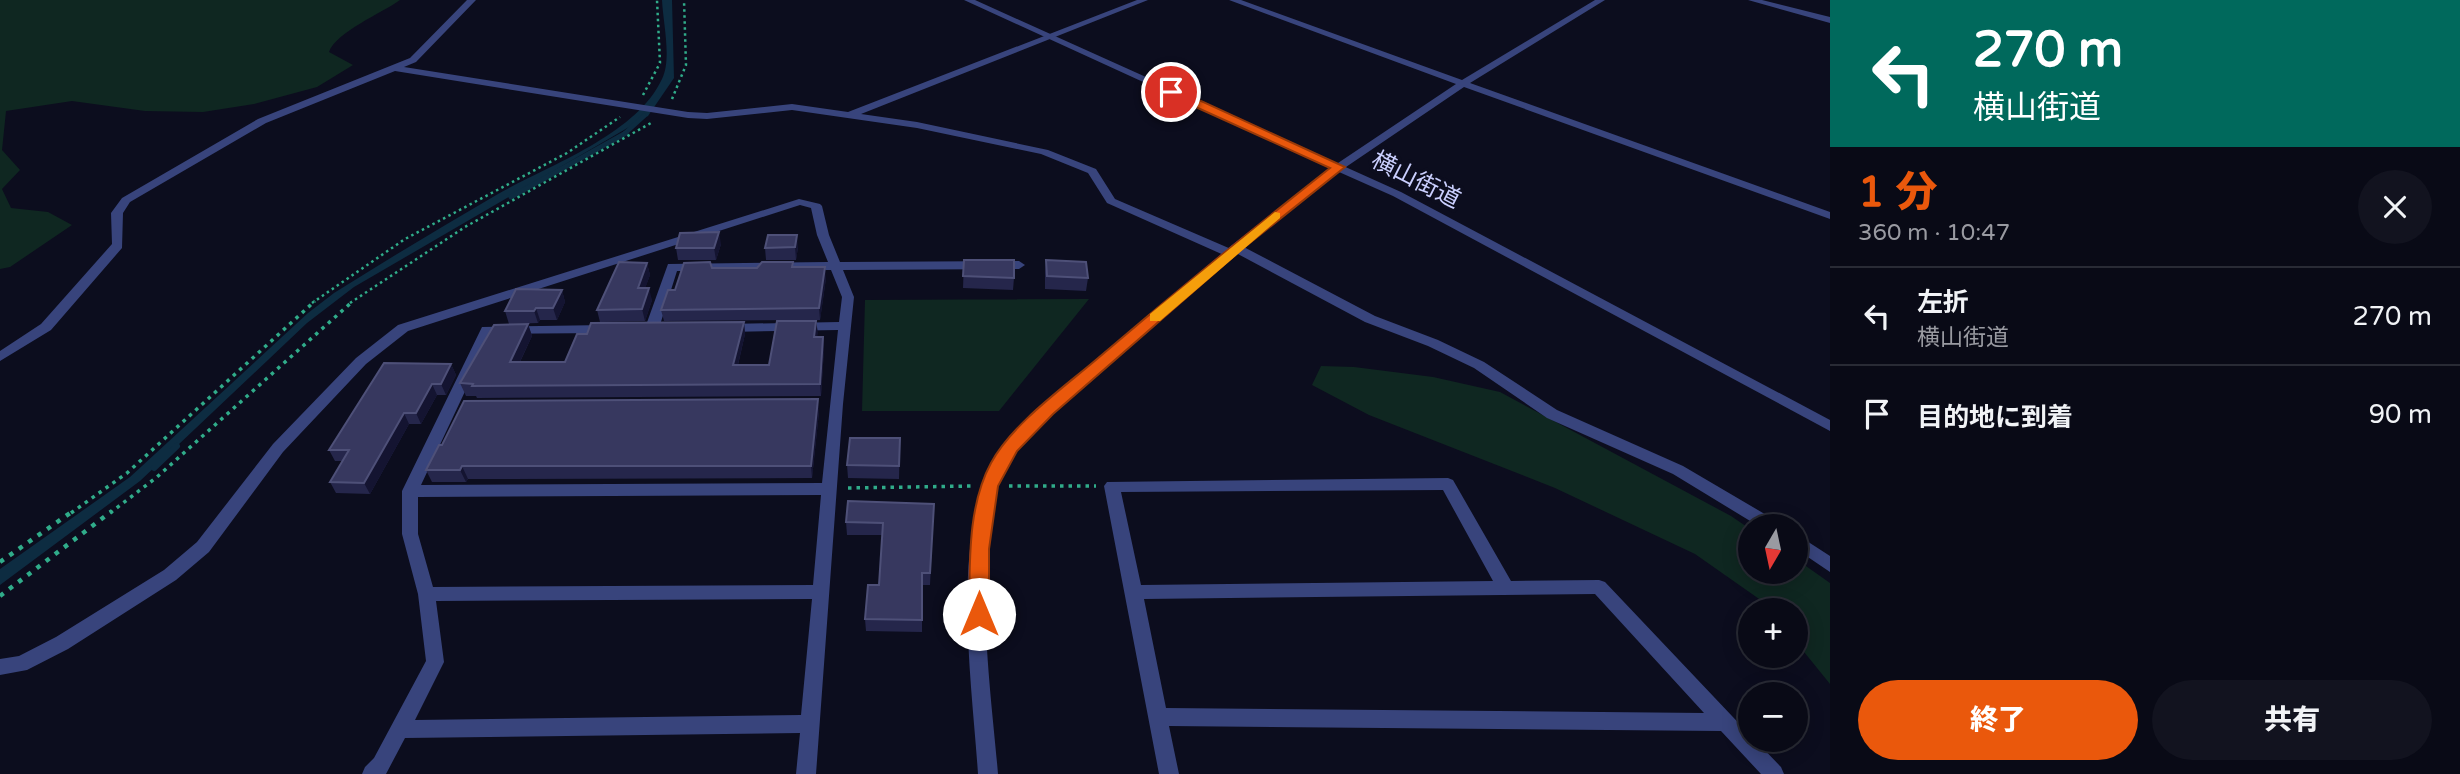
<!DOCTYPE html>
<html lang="ja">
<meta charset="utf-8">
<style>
:root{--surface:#090a16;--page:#12131f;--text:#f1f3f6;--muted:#999aa1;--line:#292b35;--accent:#ea580c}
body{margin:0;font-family:"Varela Round","Noto Sans JP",sans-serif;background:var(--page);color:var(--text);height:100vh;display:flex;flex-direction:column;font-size:26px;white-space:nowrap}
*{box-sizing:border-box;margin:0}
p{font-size:23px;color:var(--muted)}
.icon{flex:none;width:38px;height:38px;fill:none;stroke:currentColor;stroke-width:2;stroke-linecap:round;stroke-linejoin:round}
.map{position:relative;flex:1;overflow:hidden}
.panel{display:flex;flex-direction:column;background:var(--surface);width:630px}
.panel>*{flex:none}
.top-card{background:#00695c;color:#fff;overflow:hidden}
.needle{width:46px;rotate:189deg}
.controls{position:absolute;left:1738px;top:514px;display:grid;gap:14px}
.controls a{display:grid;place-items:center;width:70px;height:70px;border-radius:50%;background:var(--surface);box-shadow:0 4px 18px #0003,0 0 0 2px var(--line);font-size:35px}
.pin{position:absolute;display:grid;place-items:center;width:60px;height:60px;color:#fff;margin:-30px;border:4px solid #fff;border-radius:50%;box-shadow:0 2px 7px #0007}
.me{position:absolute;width:77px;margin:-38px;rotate:0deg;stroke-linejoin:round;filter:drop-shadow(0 0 5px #0008)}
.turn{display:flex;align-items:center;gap:24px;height:147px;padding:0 28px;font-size:32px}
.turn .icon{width:91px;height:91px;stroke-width:2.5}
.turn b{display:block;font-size:49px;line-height:60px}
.round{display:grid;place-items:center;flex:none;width:74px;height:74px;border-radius:37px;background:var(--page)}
.headline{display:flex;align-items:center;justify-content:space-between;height:119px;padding:0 28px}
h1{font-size:42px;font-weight:800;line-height:52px;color:var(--accent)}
.cta{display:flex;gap:14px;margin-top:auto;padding:14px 28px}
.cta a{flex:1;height:80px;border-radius:42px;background:var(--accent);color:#fff;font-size:28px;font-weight:800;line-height:80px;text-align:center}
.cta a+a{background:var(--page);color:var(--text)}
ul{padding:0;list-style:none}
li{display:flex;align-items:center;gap:21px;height:98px;padding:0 28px;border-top:2px solid var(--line)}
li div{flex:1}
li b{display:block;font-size:26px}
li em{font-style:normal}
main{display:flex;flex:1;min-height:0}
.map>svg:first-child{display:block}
</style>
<main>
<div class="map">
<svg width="1830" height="774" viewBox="0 0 1830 774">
<rect width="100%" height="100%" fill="#0c0d1e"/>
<!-- green -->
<path fill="#0f2721" d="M0 0H400C382 13 336 32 329 52L353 65 317 87 254 104 203 112 145 111 72 101 6 111 2 150 20 170 2 189 11 208 48 212 72 225 10 267 0 269Z
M1089 299 999 411H862L865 300Z
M1321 366 1354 367 1433 377 1500 392 1731 516 1750 529V572H1796V559L1830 583V684L1796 642V611H1770L1762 601 1695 554 1555 488 1369 415 1312 385Z"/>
<!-- water -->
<path fill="#0d2c41" d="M662 0H672L674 78 648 116 354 287 307 323 140 481 0 585V569L130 477 308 313 334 293C388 259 443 226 498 194 549 165 636 135 662 79 672 59 663 23 662 0Z"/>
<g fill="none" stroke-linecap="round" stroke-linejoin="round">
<!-- stream-far2 -->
<path stroke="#0d2c41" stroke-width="4.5" d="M623 135 644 116"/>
<!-- stream-far1 -->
<path stroke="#0d2c41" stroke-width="5" d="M511 197 626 133"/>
<!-- stream -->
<path stroke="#0d2c41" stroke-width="6" d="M154 468 177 446"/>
<!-- path-far2 -->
<path stroke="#30ac8a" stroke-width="2.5" stroke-dasharray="2.5 3.5" stroke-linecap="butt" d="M643 95 660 63 657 0
M672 99 686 65 684 0
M312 303 405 239 567 153 620 117
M350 303 465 227 651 123"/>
<!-- path-far1 -->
<path stroke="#30ac8a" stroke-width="3.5" stroke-dasharray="3.5 5" stroke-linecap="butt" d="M1009 486H1096
M848 488 973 486
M71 513 127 473 315 301
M110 513 157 477 353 301"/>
<!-- path -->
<path stroke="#30ac8a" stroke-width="4.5" stroke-dasharray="4.5 7" stroke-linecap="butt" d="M0 562 73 511
M0 596 112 511"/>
<!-- minor -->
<path fill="#38447c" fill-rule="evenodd" d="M467 0H476L416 62 404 67 688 112 707 113 792 104 848 112 1137 0H1148L861 114 917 122 1048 150 1096 169 1115 199 1231 249 1232 245H1240L1375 316 1438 340 1484 362 1557 410 1683 466 1780 523 1782 527H1760L1673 474 1547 418 1474 368 1428 346 1365 322 1236 253 1234 256H1226L1107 203 1088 173 1041 154 917 128 792 110 707 119 688 118 395 71 266 123 130 202 123 213 122 248 51 330 0 361V351L41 324 112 244 111 213 122 198 258 119 410 58Z
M1229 0H1241L1462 80 1595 0H1605L1470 83 1830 212V219L1464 87 1343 169H1335V165L1456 84Z
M1748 0H1762L1830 17V23Z
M799 199 820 204 822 206 829 235 840 262 1019 261 1025 265 1019 269 843 270 854 297 843 404 816 774H796L800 733 405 738 386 774H362L365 767 374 758 426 661 418 594 402 534V491L482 327 605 325 612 329 605 333 492 334 421 485 822 483 838 330 727 332 720 328 727 324 839 322 842 297 831 270 677 271 659 328 652 332 645 328 668 264 828 262 817 235 811 208 800 205 408 331 366 364 283 452 209 552 176 580 68 649 27 670 0 675V659L19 656 56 637 164 570 197 542 273 444 356 358 398 325ZM821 495 813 585 433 587 418 534V497ZM812 599 801 715 415 720 444 662 436 601Z
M1448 478 1453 480 1511 581 1599 580 1605 582 1750 735V740H1755L1781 767 1784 774H1761L1721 731 1169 726 1179 774H1159L1104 486 1107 482ZM1443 490 1493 581 1141 585 1121 492ZM1595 594 1704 713 1166 708 1144 599Z
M1796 534 1830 556V572L1796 549Z"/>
<!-- tertiary -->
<path fill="#38447c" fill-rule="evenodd" d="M964 0H975L1401 192 1830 420V431L1393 196 1339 172 1240 251 1052 414C1036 429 1016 445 1006 465 969 544 991 688 998 774H978C972 683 952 551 990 467 1001 442 1022 424 1042 406L1232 245 1331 168Z"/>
</g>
<!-- wall -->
<path fill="#25264b" d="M721 244 716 260H678L676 248Z
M798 247 796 260H766L765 248Z
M964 260 1014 278 1013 290 963 288Z
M1046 260 1088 278 1086 291 1045 289V272Z
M793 262V267L826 278 820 320 664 321 661 310 675 290 712 268H757Z
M647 263 650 275 645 288 652 300 645 321 600 322 597 310Z
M562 290 565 302 557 320H540L538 323 509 324 505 311Z
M816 321 817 337H823L824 349 821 396 477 398 476 396H466L460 383 528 324 532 336 520 362H565L587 334 744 322 745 334 738 365H769Z
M451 364 456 375 446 395H437L421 424H409L370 494 336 493 330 482 342 461H335L329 450Z
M819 412 812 478 468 479 466 482H432L426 470 442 445Z
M900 438 899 479 848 478 847 465Z
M934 504 930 585H922V632L866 631 865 619 879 585 882 535H847L846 522Z"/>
<!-- shaded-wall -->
<path fill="#141431" d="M719 232 721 244 716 260 714 248Z
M797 235 798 247 796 260 795 247Z
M647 263 650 275 641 300 638 288Z
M825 267 826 278 820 320 819 308Z
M649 288 652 300 645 321 642 309Z
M562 290 565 302 557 320 553 308Z
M536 308 540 320 538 323 534 311Z
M816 321 818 333 815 349 814 337Z
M744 322 745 334 735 377 733 365Z
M528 324 532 336 514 374 510 362Z
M823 337 824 349 821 396 820 384Z
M451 364 456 375 446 395 441 384Z
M432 384 437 395 421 424 416 413Z
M818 399 819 412 812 478 811 466Z
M404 413 409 424 370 494 364 483Z
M462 466 468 479 466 482 460 470Z"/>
<!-- building -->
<path fill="#37385f" stroke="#4e5078" stroke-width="2" d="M719 232 714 248H676L680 233Z
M768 235H797L795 247 765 248Z
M964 260H1014V278L963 276Z
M1046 260 1086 262 1088 278 1047 276Z
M619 262 647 263 638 288H649L642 309 597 310Z
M710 262 712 268H757L762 262H793L792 267H825L819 308 661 310 668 290H675L684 263Z
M516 289 562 290 553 308H536L534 311H505Z
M777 321H816L814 337H823L820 384 472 386 473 384 460 383 494 325 528 324 510 362H565L577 334H587L591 323 744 322 733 365H769Z
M384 363 451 364 441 384H432L416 413H404L364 483 330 482 349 450H329Z
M818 399 811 466H462L460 470H426L439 445H442L464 401Z
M850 438H900L899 466 847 465Z
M848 501 934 504 930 573H922V620L865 619 868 585H879L883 523 846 522Z"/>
<!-- route -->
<path fill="#ea580c" stroke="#983908" stroke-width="2" d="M1167 89H1175L1345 167 1241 250 1053 414 1017 451 998 486 989 549V614L986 620 979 622 972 620 969 614C970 565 967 507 991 463 1012 424 1063 388 1097 359 1173 294 1251 230 1330 168L1167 94Z"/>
<!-- slow -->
<path fill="#f59e0b" d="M1275 212 1280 213V218L1160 321H1150V314Z"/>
<g text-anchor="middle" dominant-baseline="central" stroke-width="7" stroke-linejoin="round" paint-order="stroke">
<!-- street labels -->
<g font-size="24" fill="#cacffe" stroke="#0c0d1e">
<text transform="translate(1416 180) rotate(27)">横山街道</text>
</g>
</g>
</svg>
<div class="controls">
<a><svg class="needle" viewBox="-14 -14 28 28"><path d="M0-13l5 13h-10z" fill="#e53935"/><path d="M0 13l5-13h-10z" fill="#999aa1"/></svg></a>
<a>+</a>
<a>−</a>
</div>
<div class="pin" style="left:1171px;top:92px;background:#d93025"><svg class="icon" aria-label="arrive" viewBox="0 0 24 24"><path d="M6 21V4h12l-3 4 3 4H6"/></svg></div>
<svg class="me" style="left:979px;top:614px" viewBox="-20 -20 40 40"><circle r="19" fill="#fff"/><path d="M0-13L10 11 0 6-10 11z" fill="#ea580c"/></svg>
</div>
<section class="panel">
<div class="top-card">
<div class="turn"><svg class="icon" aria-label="left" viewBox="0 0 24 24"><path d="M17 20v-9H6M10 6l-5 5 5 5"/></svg><div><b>270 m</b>横山街道</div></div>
</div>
<div class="headline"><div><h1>1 分</h1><p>360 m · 10:47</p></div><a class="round"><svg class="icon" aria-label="close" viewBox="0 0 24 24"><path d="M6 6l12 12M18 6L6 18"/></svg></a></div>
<ul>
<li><svg class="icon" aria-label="left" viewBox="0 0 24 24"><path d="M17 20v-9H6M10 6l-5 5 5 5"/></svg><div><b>左折</b><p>横山街道</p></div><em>270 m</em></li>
<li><svg class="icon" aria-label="arrive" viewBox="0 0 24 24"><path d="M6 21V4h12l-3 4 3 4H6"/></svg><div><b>目的地に到着</b></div><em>90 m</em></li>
</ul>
<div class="cta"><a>終了</a><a>共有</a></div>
</section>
</main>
